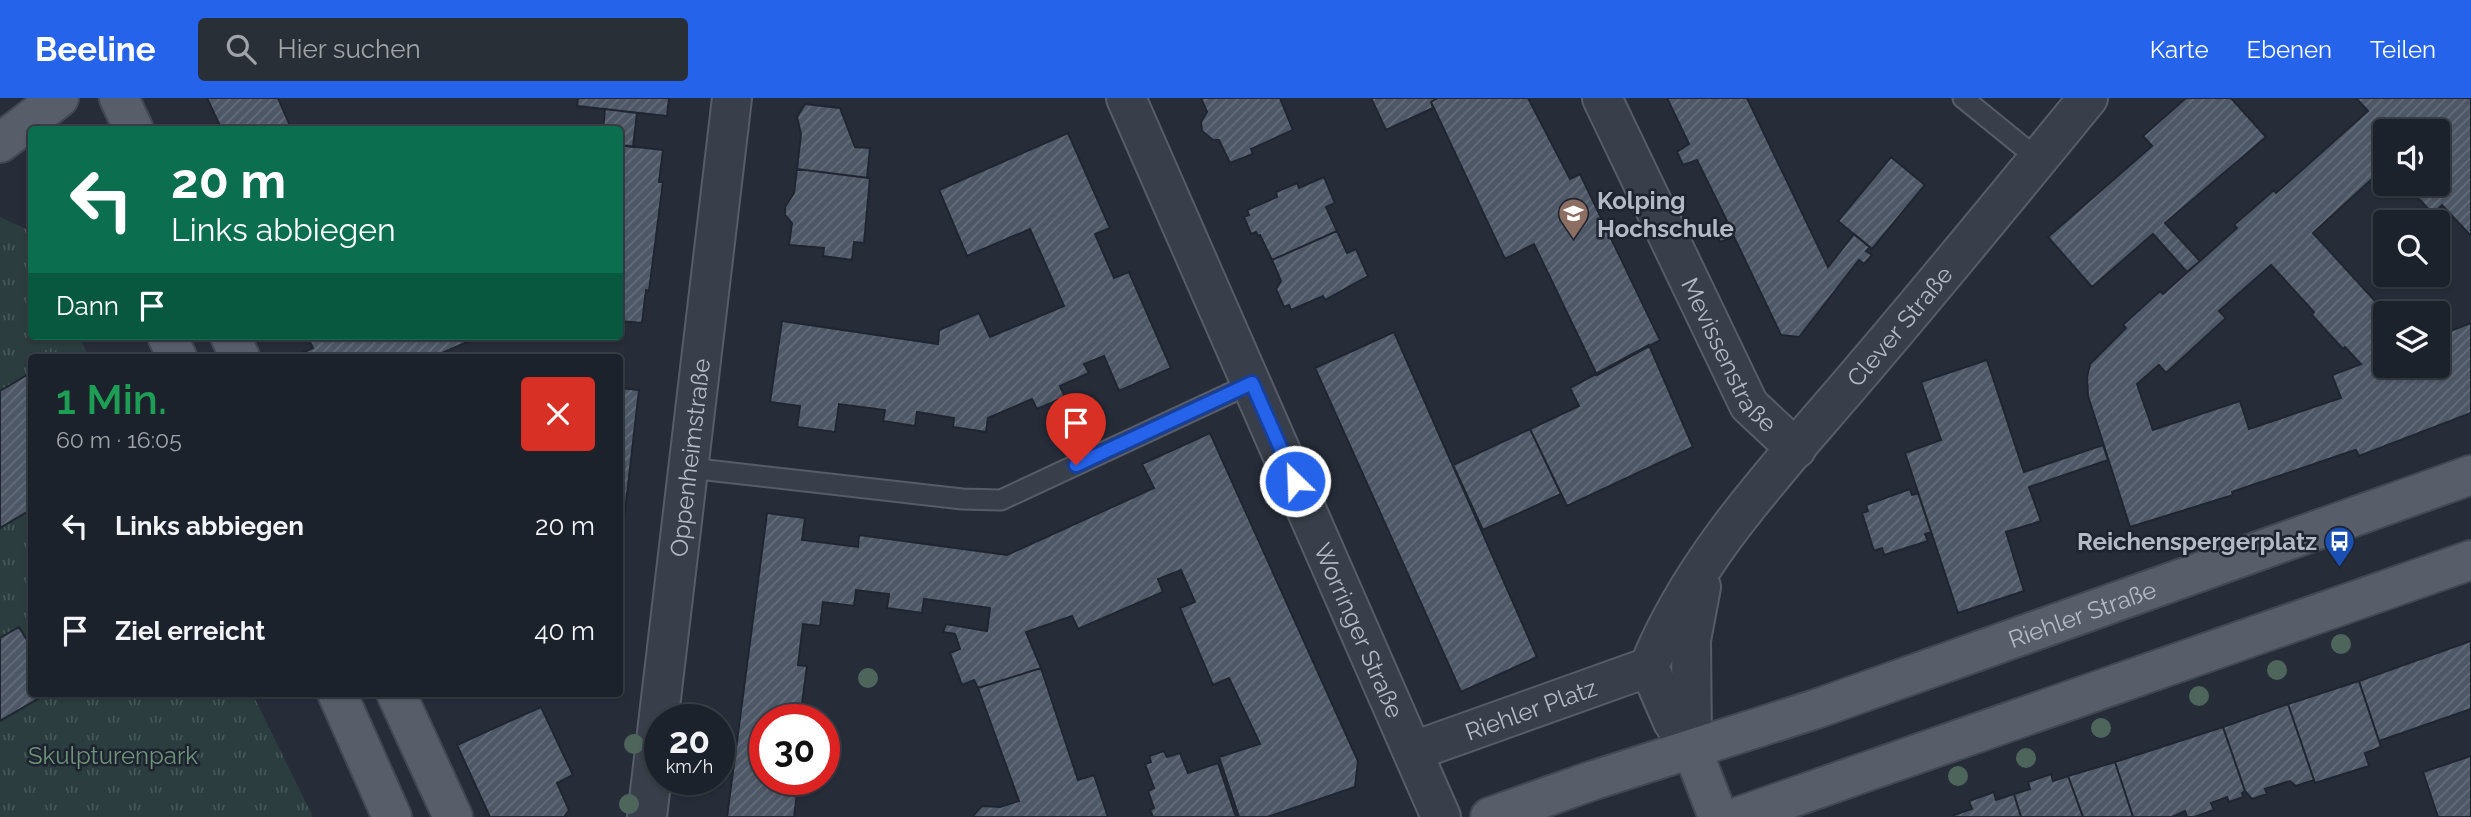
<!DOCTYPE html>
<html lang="de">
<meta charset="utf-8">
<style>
:root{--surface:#1c222b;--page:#292f37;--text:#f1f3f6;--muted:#a0a4a9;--line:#3a3f47;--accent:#2563eb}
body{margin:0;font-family:Raleway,sans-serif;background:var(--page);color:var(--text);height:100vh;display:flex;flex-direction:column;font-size:26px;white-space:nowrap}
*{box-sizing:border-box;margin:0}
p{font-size:23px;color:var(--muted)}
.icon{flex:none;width:38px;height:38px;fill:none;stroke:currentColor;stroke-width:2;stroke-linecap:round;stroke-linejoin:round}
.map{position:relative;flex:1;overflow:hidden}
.sheet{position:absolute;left:28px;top:256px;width:595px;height:343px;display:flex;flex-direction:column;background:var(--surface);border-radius:7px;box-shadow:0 2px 5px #0004,0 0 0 2px var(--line)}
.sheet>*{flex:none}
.hud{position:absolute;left:28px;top:28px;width:595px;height:214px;border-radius:7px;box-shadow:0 2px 5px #0004,0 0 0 2px var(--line);background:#0b6e4f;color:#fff;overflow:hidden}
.buttons{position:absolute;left:2373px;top:21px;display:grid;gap:14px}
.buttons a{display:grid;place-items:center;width:77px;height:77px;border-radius:7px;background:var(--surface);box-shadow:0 2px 5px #0004,0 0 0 2px var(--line);font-size:35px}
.speed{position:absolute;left:644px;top:606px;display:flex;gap:14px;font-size:35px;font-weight:700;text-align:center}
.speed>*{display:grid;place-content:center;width:91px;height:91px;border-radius:50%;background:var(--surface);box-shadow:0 2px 5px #0004,0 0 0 2px var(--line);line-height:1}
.speed small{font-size:18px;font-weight:400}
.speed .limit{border:10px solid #d22;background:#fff;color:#111}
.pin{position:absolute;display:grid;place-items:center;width:60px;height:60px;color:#fff;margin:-72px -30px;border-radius:50% 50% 50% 0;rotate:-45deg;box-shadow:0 0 7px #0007}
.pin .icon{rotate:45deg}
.me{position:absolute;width:77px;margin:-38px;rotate:336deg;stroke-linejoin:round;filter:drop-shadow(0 0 5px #0008)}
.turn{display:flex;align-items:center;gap:24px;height:147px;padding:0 28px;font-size:32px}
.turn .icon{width:91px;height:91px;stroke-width:2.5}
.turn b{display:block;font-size:49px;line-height:60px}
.then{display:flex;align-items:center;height:66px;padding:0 28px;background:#0003;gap:14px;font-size:26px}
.round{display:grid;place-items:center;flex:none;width:74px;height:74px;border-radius:7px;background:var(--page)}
.head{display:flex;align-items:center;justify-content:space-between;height:119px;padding:0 28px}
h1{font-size:42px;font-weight:600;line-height:52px;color:#1e9e55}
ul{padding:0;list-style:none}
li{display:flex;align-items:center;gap:21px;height:105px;padding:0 28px}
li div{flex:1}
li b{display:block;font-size:26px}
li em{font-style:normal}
header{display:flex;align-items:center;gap:42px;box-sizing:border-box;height:98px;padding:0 35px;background:var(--accent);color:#fff}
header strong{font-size:33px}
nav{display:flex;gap:38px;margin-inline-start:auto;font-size:24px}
.search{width:490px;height:63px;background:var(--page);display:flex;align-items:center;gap:18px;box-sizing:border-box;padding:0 24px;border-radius:7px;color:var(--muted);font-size:26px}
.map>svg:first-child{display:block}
</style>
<header>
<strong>Beeline</strong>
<div class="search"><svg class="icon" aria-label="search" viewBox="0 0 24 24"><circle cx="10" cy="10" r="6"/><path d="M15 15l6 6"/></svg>Hier suchen</div>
<nav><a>Karte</a><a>Ebenen</a><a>Teilen</a></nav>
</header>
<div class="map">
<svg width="2471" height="719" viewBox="0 0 2471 719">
<defs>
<pattern id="park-tufts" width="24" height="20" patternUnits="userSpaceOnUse" patternTransform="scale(1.75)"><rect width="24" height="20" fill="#2b3d3e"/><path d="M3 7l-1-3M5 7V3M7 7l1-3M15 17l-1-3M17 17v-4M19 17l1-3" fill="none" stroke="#475758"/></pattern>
<pattern id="building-hatch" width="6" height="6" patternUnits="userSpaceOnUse" patternTransform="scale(1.75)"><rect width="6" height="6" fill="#4e5765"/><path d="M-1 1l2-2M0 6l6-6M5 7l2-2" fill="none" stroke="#656d7a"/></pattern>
</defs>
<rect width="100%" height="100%" fill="#262d39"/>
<!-- park -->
<path fill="url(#park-tufts)" d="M0 119 26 131 31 141 32 238H79L89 259H32V595H252L313 719H0Z"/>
<!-- building -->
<path fill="url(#building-hatch)" stroke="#202631" stroke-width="2" fill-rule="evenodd" d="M207 0H278L292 32H222Z
M578 0H669L667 18 577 8Z
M1201 0H1280L1293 32 1251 51 1253 56 1230 65 1219 42H1213L1202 33 1201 24 1207 14Z
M1371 0H1438L1431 4 1433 10 1386 32Z
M1438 0H1528L1570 81 1580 76 1660 242 1597 277 1534 146 1505 161 1431 4Z
M1667 0H1747L1828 169 1854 136 1870 149 1866 153 1872 157 1864 166 1859 162 1799 239 1781 237 1734 139 1720 144 1714 132 1727 123 1697 62 1683 67 1677 54 1689 46Z
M2186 0H2231L2266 39 2165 125 2200 163 2187 174 2153 136 2092 189 2048 139 2152 48 2143 38Z
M2356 0H2471V138L2442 107 2433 116 2405 86H2438V33H2385V69L2313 135 2386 215 2385 268H2438V238L2471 225V315L2359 358 2356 352 2349 354 2232 394 2233 397 2130 429 2088 298 2087 279 2090 266 2126 230 2123 227 2160 193 2163 196 2237 130 2234 127 2274 92 2276 95 2368 13ZM2271 167 2314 214 2312 217 2343 251 2345 249 2361 266 2332 277 2341 300 2249 331 2240 303 2153 332 2137 286 2159 267 2166 275 2226 220 2219 213Z
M805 6 840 10 855 49 870 50 867 80 797 71 801 36 797 19Z
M605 11 637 15 633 49 620 47V32H603Z
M1068 35 1110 130 1095 136 1114 180 1129 174 1171 270 1119 293 1104 258 1084 266 1089 275 1060 288 1065 299 1037 311 1032 301 988 320 986 334 953 329 954 320 917 314 915 328 883 323 885 312 839 306 835 334 797 329 800 308 770 304 782 223 938 246 939 232 979 215 990 239 1064 208 1030 131 967 158 939 92Z
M620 47 663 52 659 84H663L649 193 646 192 642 225 620 223Z
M1891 59 1925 87 1872 151 1838 123Z
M797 71 870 80 864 145 854 144 852 162 823 158 824 150 789 147 792 125 785 117V109L794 95Z
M1324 79 1335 105 1326 109 1337 133 1272 162 1260 137 1258 138 1256 134 1251 136 1244 119 1249 117 1247 112 1277 99 1276 94 1297 85 1299 90Z
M1337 133 1347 155 1356 151 1368 178 1325 202 1323 198 1291 212 1289 207 1284 209 1276 191 1281 183 1272 162Z
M1394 234 1537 559 1461 594 1315 270Z
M313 238H481L433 259H293L313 250 308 240Z
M1649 247 1693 349 1567 408 1530 331 1579 308 1570 290Z
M1987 262 2024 374 2103 347 2108 362 2029 389 2041 423 2006 434 2024 493 1958 515 1905 355 1941 342 1921 284Z
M27 277 32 284V411L0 430V293Z
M620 290 639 292 620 457Z
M1530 331 1561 396 1483 432 1453 367Z
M1210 335 1358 663 1355 689 1267 719H1239L1219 659 1260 646 1229 580 1213 587 1180 510 1195 504 1181 472 1158 481 1163 494 1078 531 1072 518 1026 534 1041 570 978 590 974 582 962 587 950 555 960 551 955 536 943 534 946 526 987 533 990 510 924 501 922 515 887 510 889 496 856 492 854 508 823 504 820 528 803 526 798 567 807 568 800 621H765V681H799L794 719H727L767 415 805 420 802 442 858 449 859 437 1007 457 1154 390 1142 366Z
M1910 391 1912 397 1918 395 1931 434 1925 436 1928 443 1884 457 1882 450 1874 453 1862 415 1868 413 1866 407Z
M19 529 32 550V595H48L0 623V540Z
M2471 543V611L2379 643 2359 583Z
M1041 570 1078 682 1094 677 1108 719H972L982 708 1000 709 1019 703 978 590Z
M2359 583 2381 649 2365 655 2369 668 2315 685 2288 606Z
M2288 606 2314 682 2296 688 2290 683 2265 691 2267 696 2252 701 2245 693 2223 629Z
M541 609 573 677 557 685 569 712 564 719H568H490L457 647Z
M2223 629 2245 693 2242 695 2243 699 2229 704 2227 699 2211 705 2214 712 2194 719H2187L2185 713 2172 719H2133L2115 664Z
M1164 653 1167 659 1180 655 1188 675 1218 665 1236 719H1153L1150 712 1154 710 1148 693 1154 690 1145 666 1151 664 1149 658Z
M2471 658V719H2438L2423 674Z
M2115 664 2133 719H2083L2068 678Z
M2051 676 2053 683 2068 678 2083 719H2021L2014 696 2030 691 2028 684Z
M1994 694 1996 702 2014 696 2021 719H1955L1954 717 1972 711 1969 703Z"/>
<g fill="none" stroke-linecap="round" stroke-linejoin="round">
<defs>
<path id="service" d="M1963 0 2038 61
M689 370 962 401 1001 402 1252 285"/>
<g id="minor">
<path id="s1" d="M1126 0 1441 719"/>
<path id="s2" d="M1602 0 1749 307 1796 351"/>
<path id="s3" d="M1692 651 1673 624 1649 569C1694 457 1781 368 1858 277 1936 186 2012 93 2088 0"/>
<path d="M1692 651 1691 542 1701 489"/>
<path id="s4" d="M1414 653 1649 569"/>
<path id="s5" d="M647 719 732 0"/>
</g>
<g id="primary">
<path d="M119 0 134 32"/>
<path d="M0 45 59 0"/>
<path d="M167 238 177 259"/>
<path d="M230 238 240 259"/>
<path d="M337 595 392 719"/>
<path d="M396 595 453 719"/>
<path d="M1692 651 1718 719"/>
<path id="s6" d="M1490 719 1591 683 1816 611 2471 377"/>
<path d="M1737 719 2471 462"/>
</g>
</defs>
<!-- service casing -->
<use href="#service" stroke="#575d68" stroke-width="23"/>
<!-- minor casing -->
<use href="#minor" stroke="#575d68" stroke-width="42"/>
<!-- primary casing -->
<use href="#primary" stroke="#424853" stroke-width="42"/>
<!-- service -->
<use href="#service" stroke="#393f4a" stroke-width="19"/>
<!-- minor -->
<use href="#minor" stroke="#393f4a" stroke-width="38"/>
<!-- primary -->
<use href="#primary" stroke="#575e6a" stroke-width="38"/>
</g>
<!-- trees -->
<g fill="#4e655c">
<circle cx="2341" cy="546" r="10"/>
<circle cx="2277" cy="572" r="10"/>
<circle cx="868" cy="580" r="10"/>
<circle cx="2199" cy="598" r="10"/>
<circle cx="2101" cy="630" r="10"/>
<circle cx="634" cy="646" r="10"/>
<circle cx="2026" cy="660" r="10"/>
<circle cx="1958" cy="678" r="10"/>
<circle cx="629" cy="706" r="10"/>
</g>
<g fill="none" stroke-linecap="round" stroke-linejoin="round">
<defs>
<path id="route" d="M1076 367 1252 285 1295 383"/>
</defs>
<!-- route casing -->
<use href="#route" stroke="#184099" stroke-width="18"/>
<!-- route -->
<use href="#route" stroke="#2563eb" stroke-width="12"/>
</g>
<!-- icons -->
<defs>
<symbol id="university-pin" viewBox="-11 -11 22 30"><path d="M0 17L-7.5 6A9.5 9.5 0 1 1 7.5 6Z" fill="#8d6e63" stroke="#1e242f"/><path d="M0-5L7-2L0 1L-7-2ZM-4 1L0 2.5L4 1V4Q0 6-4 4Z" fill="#fff"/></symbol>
<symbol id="bus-pin" viewBox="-11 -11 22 30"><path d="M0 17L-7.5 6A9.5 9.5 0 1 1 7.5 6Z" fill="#1a4fb4" stroke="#1e242f"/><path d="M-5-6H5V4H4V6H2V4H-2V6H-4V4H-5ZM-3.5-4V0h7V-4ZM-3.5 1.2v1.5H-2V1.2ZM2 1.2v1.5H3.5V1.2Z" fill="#fff"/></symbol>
</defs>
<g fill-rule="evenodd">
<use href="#university-pin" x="1556" y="98" width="35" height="47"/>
<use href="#bus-pin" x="2322" y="426" width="35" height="47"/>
</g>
<g text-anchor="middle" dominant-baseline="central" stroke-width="5" stroke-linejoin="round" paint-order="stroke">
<!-- poi labels -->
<g font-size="24" font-weight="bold" fill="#b4bac5" stroke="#1e242f" text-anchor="start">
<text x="1597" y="102">Kolping<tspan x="1597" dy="28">Hochschule</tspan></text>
<text x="2317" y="443" text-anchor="end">Reichenspergerplatz</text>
</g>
<!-- street labels -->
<g font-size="24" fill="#b4bac5" stroke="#1e242f">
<text stroke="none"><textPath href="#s3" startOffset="518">Clever Straße</textPath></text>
<text stroke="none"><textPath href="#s2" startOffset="287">Mevissenstraße</textPath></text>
<text stroke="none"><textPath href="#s5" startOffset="362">Oppenheimstraße</textPath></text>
<text stroke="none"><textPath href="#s6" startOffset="626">Riehler Straße</textPath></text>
<text stroke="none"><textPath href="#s1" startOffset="581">Worringer Straße</textPath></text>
<text stroke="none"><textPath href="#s4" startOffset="124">Riehler Platz</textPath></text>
</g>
<!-- park labels -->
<g font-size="24" fill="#6e9379" stroke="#1e242f">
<text x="113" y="657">Skulpturenpark</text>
</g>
</g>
</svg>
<div class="buttons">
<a><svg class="icon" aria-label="sound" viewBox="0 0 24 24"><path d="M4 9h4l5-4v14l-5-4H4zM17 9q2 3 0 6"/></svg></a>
<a><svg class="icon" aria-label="search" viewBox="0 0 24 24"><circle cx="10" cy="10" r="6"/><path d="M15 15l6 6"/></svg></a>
<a><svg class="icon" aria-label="layers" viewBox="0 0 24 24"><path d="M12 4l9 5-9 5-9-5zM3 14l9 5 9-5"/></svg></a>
</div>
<div class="speed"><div>20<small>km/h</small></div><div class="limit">30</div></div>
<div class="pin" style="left:1076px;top:367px;background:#d93025"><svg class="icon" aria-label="arrive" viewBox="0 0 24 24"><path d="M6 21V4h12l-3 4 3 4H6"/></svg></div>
<svg class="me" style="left:1295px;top:383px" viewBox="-20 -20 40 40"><circle r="17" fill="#2563eb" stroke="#fff" stroke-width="3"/><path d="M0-11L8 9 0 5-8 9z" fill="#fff"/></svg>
<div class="hud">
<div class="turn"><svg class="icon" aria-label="left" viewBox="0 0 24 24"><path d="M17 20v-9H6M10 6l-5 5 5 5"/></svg><div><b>20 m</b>Links abbiegen</div></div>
<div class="then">Dann<svg class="icon" aria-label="arrive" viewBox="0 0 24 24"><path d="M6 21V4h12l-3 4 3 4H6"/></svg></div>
</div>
<section class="sheet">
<div class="head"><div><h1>1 Min.</h1><p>60 m · 16:05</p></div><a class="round" style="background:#d93025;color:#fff"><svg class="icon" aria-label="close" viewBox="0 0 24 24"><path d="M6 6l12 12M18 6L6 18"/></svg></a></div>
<ul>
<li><svg class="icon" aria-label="left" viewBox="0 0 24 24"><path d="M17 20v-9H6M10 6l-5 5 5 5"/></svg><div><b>Links abbiegen</b></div><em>20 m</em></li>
<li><svg class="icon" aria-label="arrive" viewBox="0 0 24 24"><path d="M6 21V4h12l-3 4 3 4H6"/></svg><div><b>Ziel erreicht</b></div><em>40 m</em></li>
</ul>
</section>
</div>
